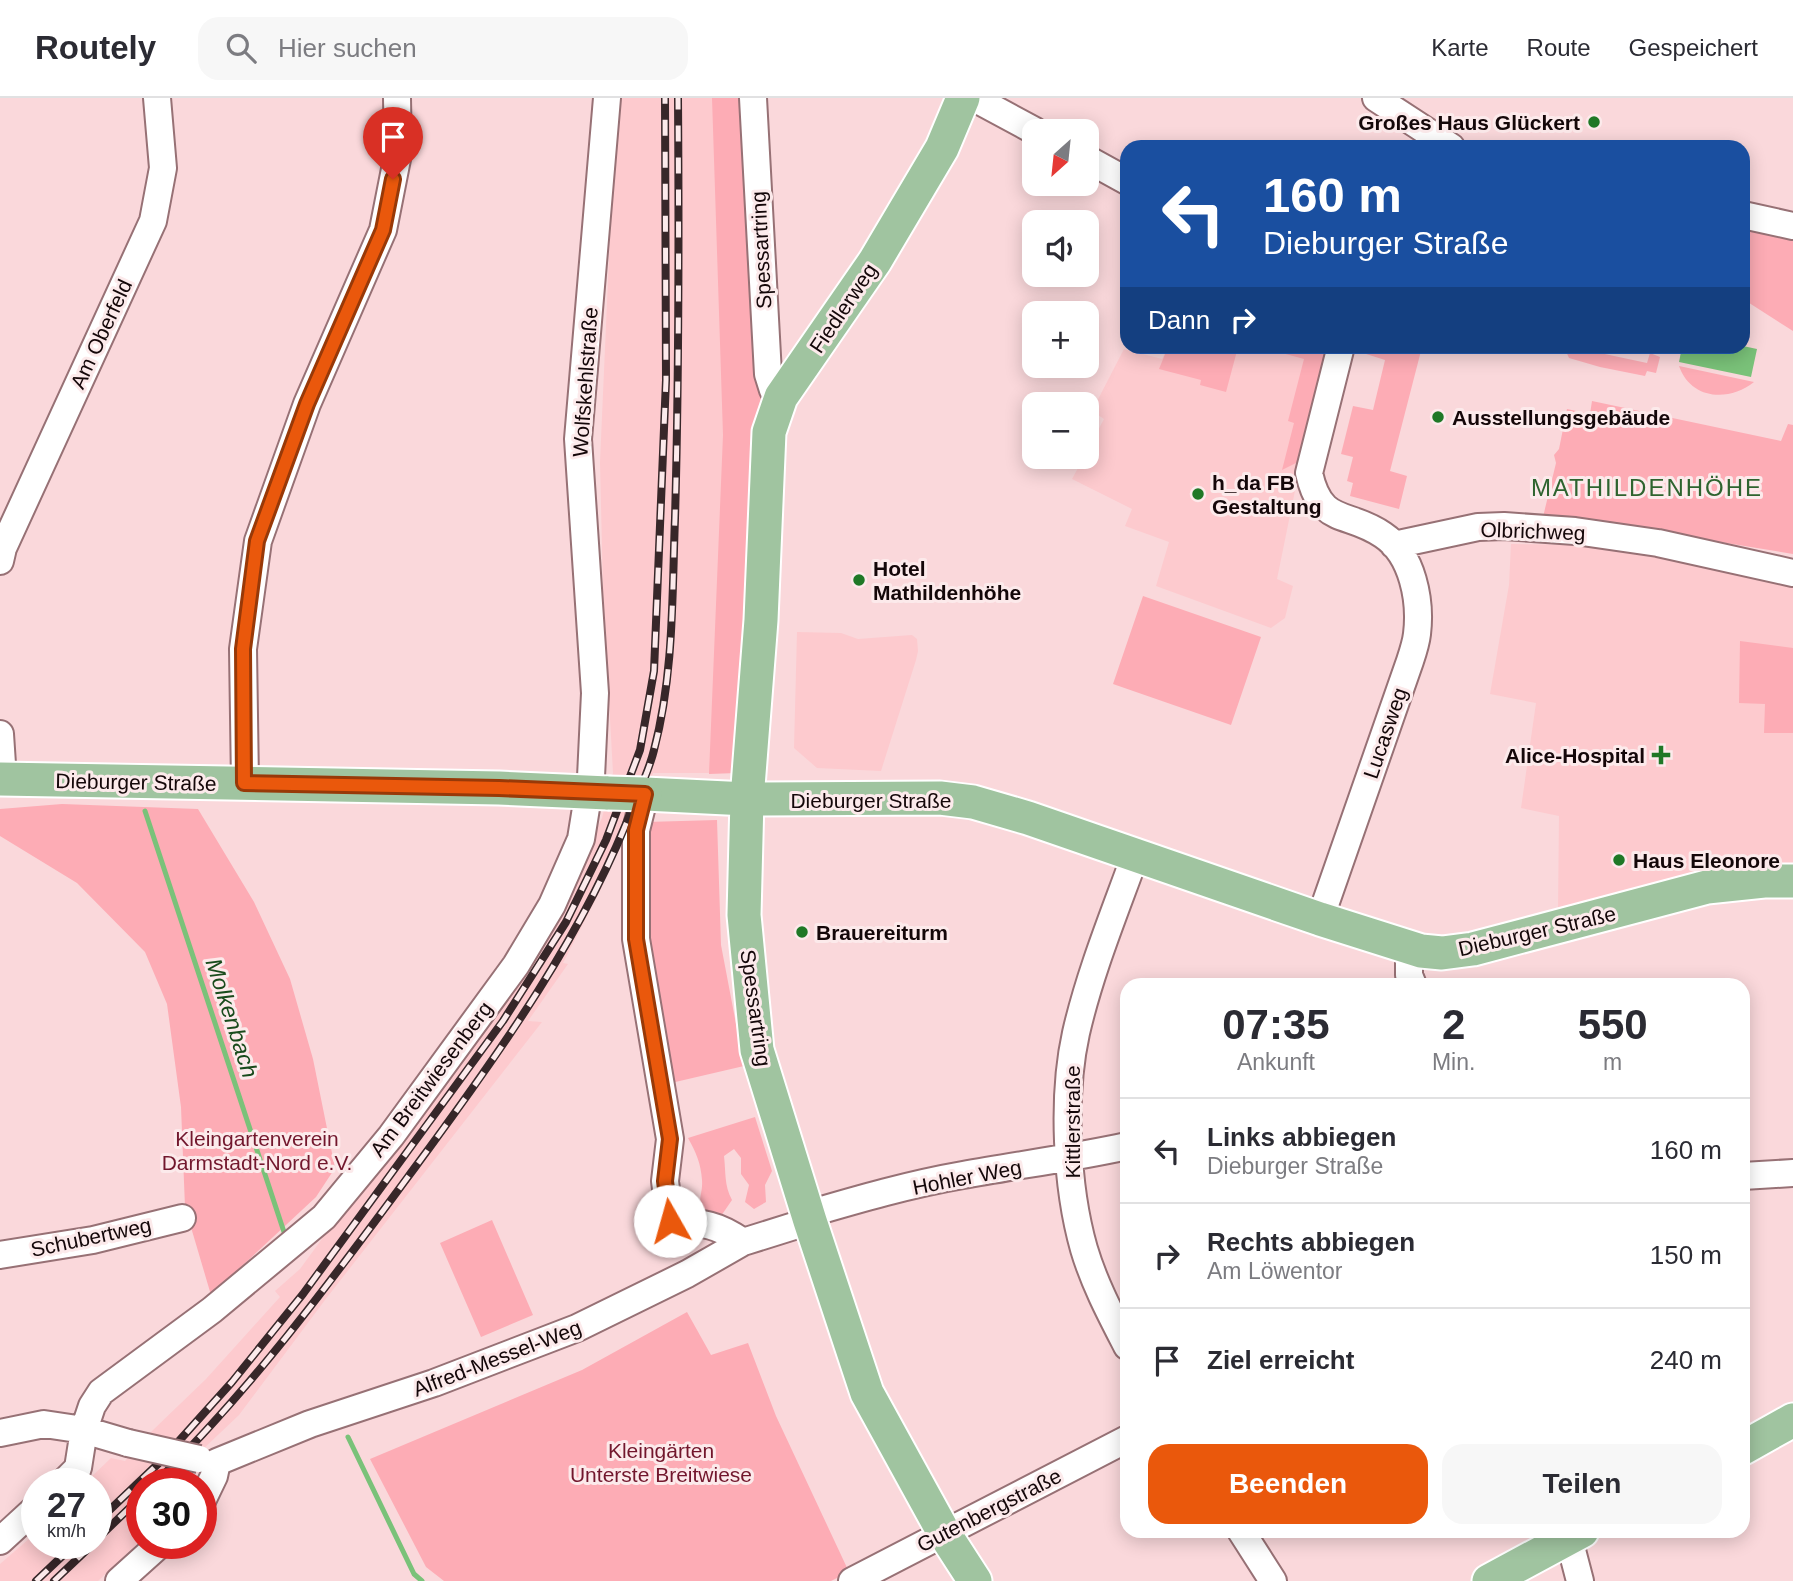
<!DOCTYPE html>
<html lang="de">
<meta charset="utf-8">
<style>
:root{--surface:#fff;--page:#f7f7f7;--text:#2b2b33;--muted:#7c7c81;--line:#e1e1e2;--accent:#ea580c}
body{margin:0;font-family:Arial,sans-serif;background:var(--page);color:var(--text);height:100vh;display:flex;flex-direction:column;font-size:26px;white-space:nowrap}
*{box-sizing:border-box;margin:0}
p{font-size:23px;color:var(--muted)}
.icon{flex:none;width:38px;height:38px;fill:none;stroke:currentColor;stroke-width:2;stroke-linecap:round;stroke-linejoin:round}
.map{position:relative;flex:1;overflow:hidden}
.details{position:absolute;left:1120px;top:880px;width:630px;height:560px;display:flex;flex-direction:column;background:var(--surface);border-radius:21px;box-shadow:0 4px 18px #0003}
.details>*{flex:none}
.guide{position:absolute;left:1120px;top:42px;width:630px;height:214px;border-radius:21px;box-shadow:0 4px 18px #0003;background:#1a4fa0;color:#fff;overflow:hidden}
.needle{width:46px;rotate:207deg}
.controls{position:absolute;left:1022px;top:21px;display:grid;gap:14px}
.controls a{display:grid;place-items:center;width:77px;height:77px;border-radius:14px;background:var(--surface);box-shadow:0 4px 18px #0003;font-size:35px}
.speed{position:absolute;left:21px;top:1370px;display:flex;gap:14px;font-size:35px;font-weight:700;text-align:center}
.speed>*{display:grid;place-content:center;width:91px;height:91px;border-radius:50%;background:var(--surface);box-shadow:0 4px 18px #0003;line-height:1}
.speed small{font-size:18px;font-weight:400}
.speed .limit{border:10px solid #d22;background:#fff;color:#111}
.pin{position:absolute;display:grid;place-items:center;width:60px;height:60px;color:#fff;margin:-72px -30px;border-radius:50% 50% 50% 0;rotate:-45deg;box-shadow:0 0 7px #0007}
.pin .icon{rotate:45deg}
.me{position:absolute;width:77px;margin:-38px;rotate:353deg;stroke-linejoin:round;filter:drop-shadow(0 0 5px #0008)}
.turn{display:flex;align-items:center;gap:24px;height:147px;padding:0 28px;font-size:32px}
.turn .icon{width:91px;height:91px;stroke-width:2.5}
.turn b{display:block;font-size:49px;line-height:60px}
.then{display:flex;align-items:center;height:66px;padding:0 28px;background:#0003;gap:14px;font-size:26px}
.eta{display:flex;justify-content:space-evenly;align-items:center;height:119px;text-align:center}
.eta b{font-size:42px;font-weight:700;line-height:49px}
.button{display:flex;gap:14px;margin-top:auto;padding:14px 28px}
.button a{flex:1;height:80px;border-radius:21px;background:var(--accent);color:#fff;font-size:28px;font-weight:700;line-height:80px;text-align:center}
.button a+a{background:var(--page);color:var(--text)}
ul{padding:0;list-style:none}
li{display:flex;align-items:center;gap:21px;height:105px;padding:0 28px;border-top:2px solid var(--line)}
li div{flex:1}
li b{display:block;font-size:26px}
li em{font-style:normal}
header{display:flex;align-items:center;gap:42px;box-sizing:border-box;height:98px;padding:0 35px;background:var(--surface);border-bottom:2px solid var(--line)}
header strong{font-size:33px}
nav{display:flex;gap:38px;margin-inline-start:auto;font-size:24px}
.search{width:490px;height:63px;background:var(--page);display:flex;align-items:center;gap:18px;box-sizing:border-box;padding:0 24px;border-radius:21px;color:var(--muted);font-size:26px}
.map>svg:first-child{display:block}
</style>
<header>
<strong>Routely</strong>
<div class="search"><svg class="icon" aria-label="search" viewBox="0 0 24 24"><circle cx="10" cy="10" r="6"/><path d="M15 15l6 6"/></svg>Hier suchen</div>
<nav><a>Karte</a><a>Route</a><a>Gespeichert</a></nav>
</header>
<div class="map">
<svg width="1793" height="1483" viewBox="0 0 1793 1483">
<rect width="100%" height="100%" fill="#fad8db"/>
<!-- built -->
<path fill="#fdcace" d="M616 0H717L729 339 721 675H653L639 718H630L602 789 563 865 568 866 528 923 542 924 325 1202 239 1317 180 1373 188 1379 190 1386H142V1441L98 1483H0V1466L37 1434V1446H96V1386H84L111 1360 125 1363 153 1332 206 1281 280 1199 275 1193 300 1171 544 836 602 720 613 675 603 493 600 364Z
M1168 249H1266L1321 265 1277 481 1293 488 1285 520 1271 530 1156 488 1169 444 1125 428 1132 411 1072 381 1084 359H1087V353L1104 321 1092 313 1124 251 1162 261Z
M1511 446 1613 447 1793 483V769L1558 812 1559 718 1521 710 1536 605 1490 596 1509 487Z
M797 534 841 535 858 541 912 537 917 541 918 553 916 562 881 673 817 670 794 650Z"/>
<!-- green -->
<path fill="#fdacb5" d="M712 0H753L768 276 737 675 709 676 723 337Z
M1743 125 1793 136V233L1743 201Z
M1168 249H1238L1226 294 1200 287 1201 282 1159 271Z
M1260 249H1326L1298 364 1282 372 1294 325 1288 323 1304 261Z
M1365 249H1422L1390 373 1407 378 1399 411 1350 398 1353 385 1347 383 1353 359 1341 356 1353 308 1373 312 1385 262 1363 255Z
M1564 249H1600V255L1647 265 1650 255 1660 259 1656 275 1647 273 1645 278 1600 269 1569 260Z
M1679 268 1754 284C1729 304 1691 302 1679 268Z
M1592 303 1781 343 1788 326 1793 327V456L1573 420 1543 419 1556 365 1554 357 1559 351 1567 311 1590 316Z
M1143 498 1261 539 1231 627 1113 586Z
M1740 543 1793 550V635H1764L1765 606 1739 605Z
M62 706 198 711 254 804 290 881 313 961 335 1070 316 1099 211 1197 185 1109 181 1009 167 906 145 854 77 785 0 738V711Z
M717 722 721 847 744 968 671 985 648 851 646 724Z
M755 1019 772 1073 765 1087 766 1104 754 1111 745 1104 749 1087 741 1076V1060L734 1051 724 1058C726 1075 724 1087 732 1102L721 1118 703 1115C697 1099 703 1097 702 1082 701 1066 696 1054 688 1040Z
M492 1122 533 1217 481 1239 440 1145Z
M687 1214 711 1257 748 1245 776 1318 849 1474 831 1483H444L426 1469 370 1361 582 1272Z"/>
<!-- water -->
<path fill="#7ac279" d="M1743 248 1757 251 1751 279 1679 264 1682 249Z"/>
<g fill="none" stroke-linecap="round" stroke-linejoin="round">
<!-- stream -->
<path stroke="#7ac279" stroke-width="5" d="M145 713 285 1137
M348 1339 414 1476 422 1483"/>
<defs>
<path id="minor" d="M753 0 768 276 773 292 781 299
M974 0 1035 33
M1376 0 1451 49
M1087 61 1127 83
M1743 117 1793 128
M1394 447 1478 429 1504 428 1575 433 1658 445 1793 475
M0 463 3 450 153 123 163 70 157 0
M0 636 3 681
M245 685 243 551 258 443 307 306 383 132 398 56 397 0
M645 696 636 732V841L670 1041 665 1083 670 1123C701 1125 716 1125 743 1144
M1320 821 1410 563C1413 554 1416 545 1417 536 1421 503 1413 457 1383 437 1347 412 1321 429 1309 375L1341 248
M1409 850V877L1413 887
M1743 1078 1793 1075
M808 1116C859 1101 911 1086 963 1077 1018 1067 1073 1060 1127 1048
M0 1157 93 1142 182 1120
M1127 1248C1111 1217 1094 1185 1084 1151 1066 1088 1062 998 1076 935 1090 874 1114 816 1135 758
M0 1335 44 1326 84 1332 128 1345
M217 1364 310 1326 434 1285 577 1230 687 1176 743 1144 810 1123
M62 1386 78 1370 84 1332 92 1308 101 1294 212 1212 324 1119 391 1038 516 867 552 807 581 741 591 679 595 595 578 341 607 0
M201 1405 214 1378 217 1364
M1241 1433 1273 1483
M1567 1433 1580 1483
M0 1443 37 1409
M119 1483 160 1446
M852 1483 1127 1341"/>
<path id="major" d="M963 0 942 50 875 163 781 299 769 334 761 522 747 701 744 817 757 952 810 1123 867 1295 944 1435 975 1483
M0 681 499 690 608 695
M645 696 747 701 940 700 973 704 1028 720 1320 821 1421 853 1442 855 1473 851 1707 789 1764 783H1793
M1743 1350 1793 1322
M1489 1483 1582 1433"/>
</defs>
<!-- minor casing -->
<use href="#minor" stroke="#977175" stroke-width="30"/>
<!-- major casing -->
<use href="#major" stroke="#fff" stroke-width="37"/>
<!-- minor -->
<use href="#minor" stroke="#fff" stroke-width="26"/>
<!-- major -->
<use href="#major" stroke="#a0c4a0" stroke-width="33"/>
<defs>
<path id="rail" d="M154 1386C253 1290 334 1179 416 1068 500 954 585 836 635 703 642 686 650 669 654 652 674 576 672 498 675 420 679 280 679 140 678 0
M96 1425 160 1364 232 1284 303 1196 503 923 566 824 606 742 640 652 654 573 666 282 665 0
M96 1442 142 1398
M36 1483 75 1446
M54 1483 93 1446"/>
</defs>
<!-- rail casing -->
<use href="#rail" stroke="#372729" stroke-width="8"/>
<!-- rail -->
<use href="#rail" stroke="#fceaeb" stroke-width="5" stroke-dasharray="16" stroke-linecap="butt"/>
<defs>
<path id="minor-bridge" d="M128 1345 199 1361"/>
<path id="major-bridge" d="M608 695 645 696"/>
</defs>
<!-- minor-bridge casing -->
<use href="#minor-bridge" stroke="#977175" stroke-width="30" stroke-linecap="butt"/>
<!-- major-bridge casing -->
<use href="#major-bridge" stroke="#fff" stroke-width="37" stroke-linecap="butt"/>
<!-- minor-bridge -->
<use href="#minor-bridge" stroke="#fff" stroke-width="26"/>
<!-- major-bridge -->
<use href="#major-bridge" stroke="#a0c4a0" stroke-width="33"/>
</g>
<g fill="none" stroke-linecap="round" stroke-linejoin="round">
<defs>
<path id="route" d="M393 81 383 132 307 306 257 443 243 551 244 685 499 690 645 696 636 732V841L670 1041 665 1083 670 1123"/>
</defs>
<!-- route casing -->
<use href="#route" stroke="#983908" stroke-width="18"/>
<!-- route -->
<use href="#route" stroke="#ea580c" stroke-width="12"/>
</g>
<!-- markers -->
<g fill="#1f7826" stroke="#fceaeb" stroke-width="2.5">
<circle cx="1594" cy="24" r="7"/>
<circle cx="1438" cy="319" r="7"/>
<circle cx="1198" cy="396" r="7"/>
<circle cx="859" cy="482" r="7"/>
<path d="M1657.5 646.5h7v7h7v7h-7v7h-7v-7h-7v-7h7z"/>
<circle cx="1619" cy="762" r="7"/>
<circle cx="802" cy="834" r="7"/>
</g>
<g text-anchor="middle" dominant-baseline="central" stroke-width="6" stroke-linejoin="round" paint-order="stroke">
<!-- poi labels -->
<g font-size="21" font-weight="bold" fill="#140709" stroke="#fceaeb" text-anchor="start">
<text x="1580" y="24" text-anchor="end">Großes Haus Glückert</text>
<text x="1452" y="319">Ausstellungsgebäude</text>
<text x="1212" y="384">h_da FB<tspan x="1212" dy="24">Gestaltung</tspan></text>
<text x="873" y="470">Hotel<tspan x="873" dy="24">Mathildenhöhe</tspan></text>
<text x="1645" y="657" text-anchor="end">Alice-Hospital</text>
<text x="1633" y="762">Haus Eleonore</text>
<text x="816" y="834">Brauereiturm</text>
</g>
<!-- street labels -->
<g font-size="21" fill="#140709" stroke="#fceaeb">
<text transform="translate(761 152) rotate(-93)">Spessartring</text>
<text transform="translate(843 210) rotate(-56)">Fiedlerweg</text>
<text transform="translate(101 236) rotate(-65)">Am Oberfeld</text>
<text transform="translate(585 284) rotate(-86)">Wolfskehlstraße</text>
<text transform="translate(1533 433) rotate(2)">Olbrichweg</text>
<text transform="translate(1385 635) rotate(-71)">Lucasweg</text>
<text transform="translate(136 684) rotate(1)">Dieburger Straße</text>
<text x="871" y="702">Dieburger Straße</text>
<text transform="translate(1537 833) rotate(-13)">Dieburger Straße</text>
<text transform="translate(756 910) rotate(82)">Spessartring</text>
<text transform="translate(431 981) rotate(-53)">Am Breitwiesenberg</text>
<text transform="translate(1072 1024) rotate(-90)">Kittlerstraße</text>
<text transform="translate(967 1079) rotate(-11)">Hohler Weg</text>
<text transform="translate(91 1139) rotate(-12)">Schubertweg</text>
<text transform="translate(497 1260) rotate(-21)">Alfred-Messel-Weg</text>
<text transform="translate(989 1412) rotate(-27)">Gutenbergstraße</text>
</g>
<!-- park labels -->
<g font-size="21" fill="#72172d" stroke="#fceaeb">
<text x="257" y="1040">Kleingartenverein<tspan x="257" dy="24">Darmstadt-Nord e.V.</tspan></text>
<text x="661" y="1352">Kleingärten<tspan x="661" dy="24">Unterste Breitwiese</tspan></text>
</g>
<!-- water labels -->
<g font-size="23" font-style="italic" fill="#194b1c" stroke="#fceaeb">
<text transform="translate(232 920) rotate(72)">Molkenbach</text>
</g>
<!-- quarter labels -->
<g font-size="24" letter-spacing="2" fill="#2e642f" stroke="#fceaeb">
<text x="1647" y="389">MATHILDENHÖHE</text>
</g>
</g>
</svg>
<div class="controls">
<a><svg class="needle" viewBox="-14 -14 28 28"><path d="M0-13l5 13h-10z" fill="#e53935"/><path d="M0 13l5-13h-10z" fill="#7c7c81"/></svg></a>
<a><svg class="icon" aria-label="sound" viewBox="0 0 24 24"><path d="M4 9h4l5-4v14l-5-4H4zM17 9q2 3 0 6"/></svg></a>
<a>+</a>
<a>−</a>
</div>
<div class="speed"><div>27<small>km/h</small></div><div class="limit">30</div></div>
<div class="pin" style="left:393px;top:81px;background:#d93025"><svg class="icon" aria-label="arrive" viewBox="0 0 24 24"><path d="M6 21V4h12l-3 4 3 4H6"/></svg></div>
<svg class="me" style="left:670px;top:1123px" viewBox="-20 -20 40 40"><circle r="19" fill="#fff"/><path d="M0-13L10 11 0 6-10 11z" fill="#ea580c"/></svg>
<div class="guide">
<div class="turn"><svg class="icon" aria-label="left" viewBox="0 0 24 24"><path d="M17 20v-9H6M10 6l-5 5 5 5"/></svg><div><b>160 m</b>Dieburger Straße</div></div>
<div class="then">Dann<svg class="icon" aria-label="right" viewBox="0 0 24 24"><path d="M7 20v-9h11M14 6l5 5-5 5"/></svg></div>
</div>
<section class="details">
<div class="eta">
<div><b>07:35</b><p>Ankunft</p></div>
<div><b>2</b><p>Min.</p></div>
<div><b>550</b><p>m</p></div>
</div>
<ul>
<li><svg class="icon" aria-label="left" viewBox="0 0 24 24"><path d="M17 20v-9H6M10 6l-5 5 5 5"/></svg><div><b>Links abbiegen</b><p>Dieburger Straße</p></div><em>160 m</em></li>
<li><svg class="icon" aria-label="right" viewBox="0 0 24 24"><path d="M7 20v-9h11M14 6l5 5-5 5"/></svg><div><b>Rechts abbiegen</b><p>Am Löwentor</p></div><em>150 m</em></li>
<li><svg class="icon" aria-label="arrive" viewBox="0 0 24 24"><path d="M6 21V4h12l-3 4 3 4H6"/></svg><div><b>Ziel erreicht</b></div><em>240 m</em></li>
</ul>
<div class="button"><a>Beenden</a><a>Teilen</a></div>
</section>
</div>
